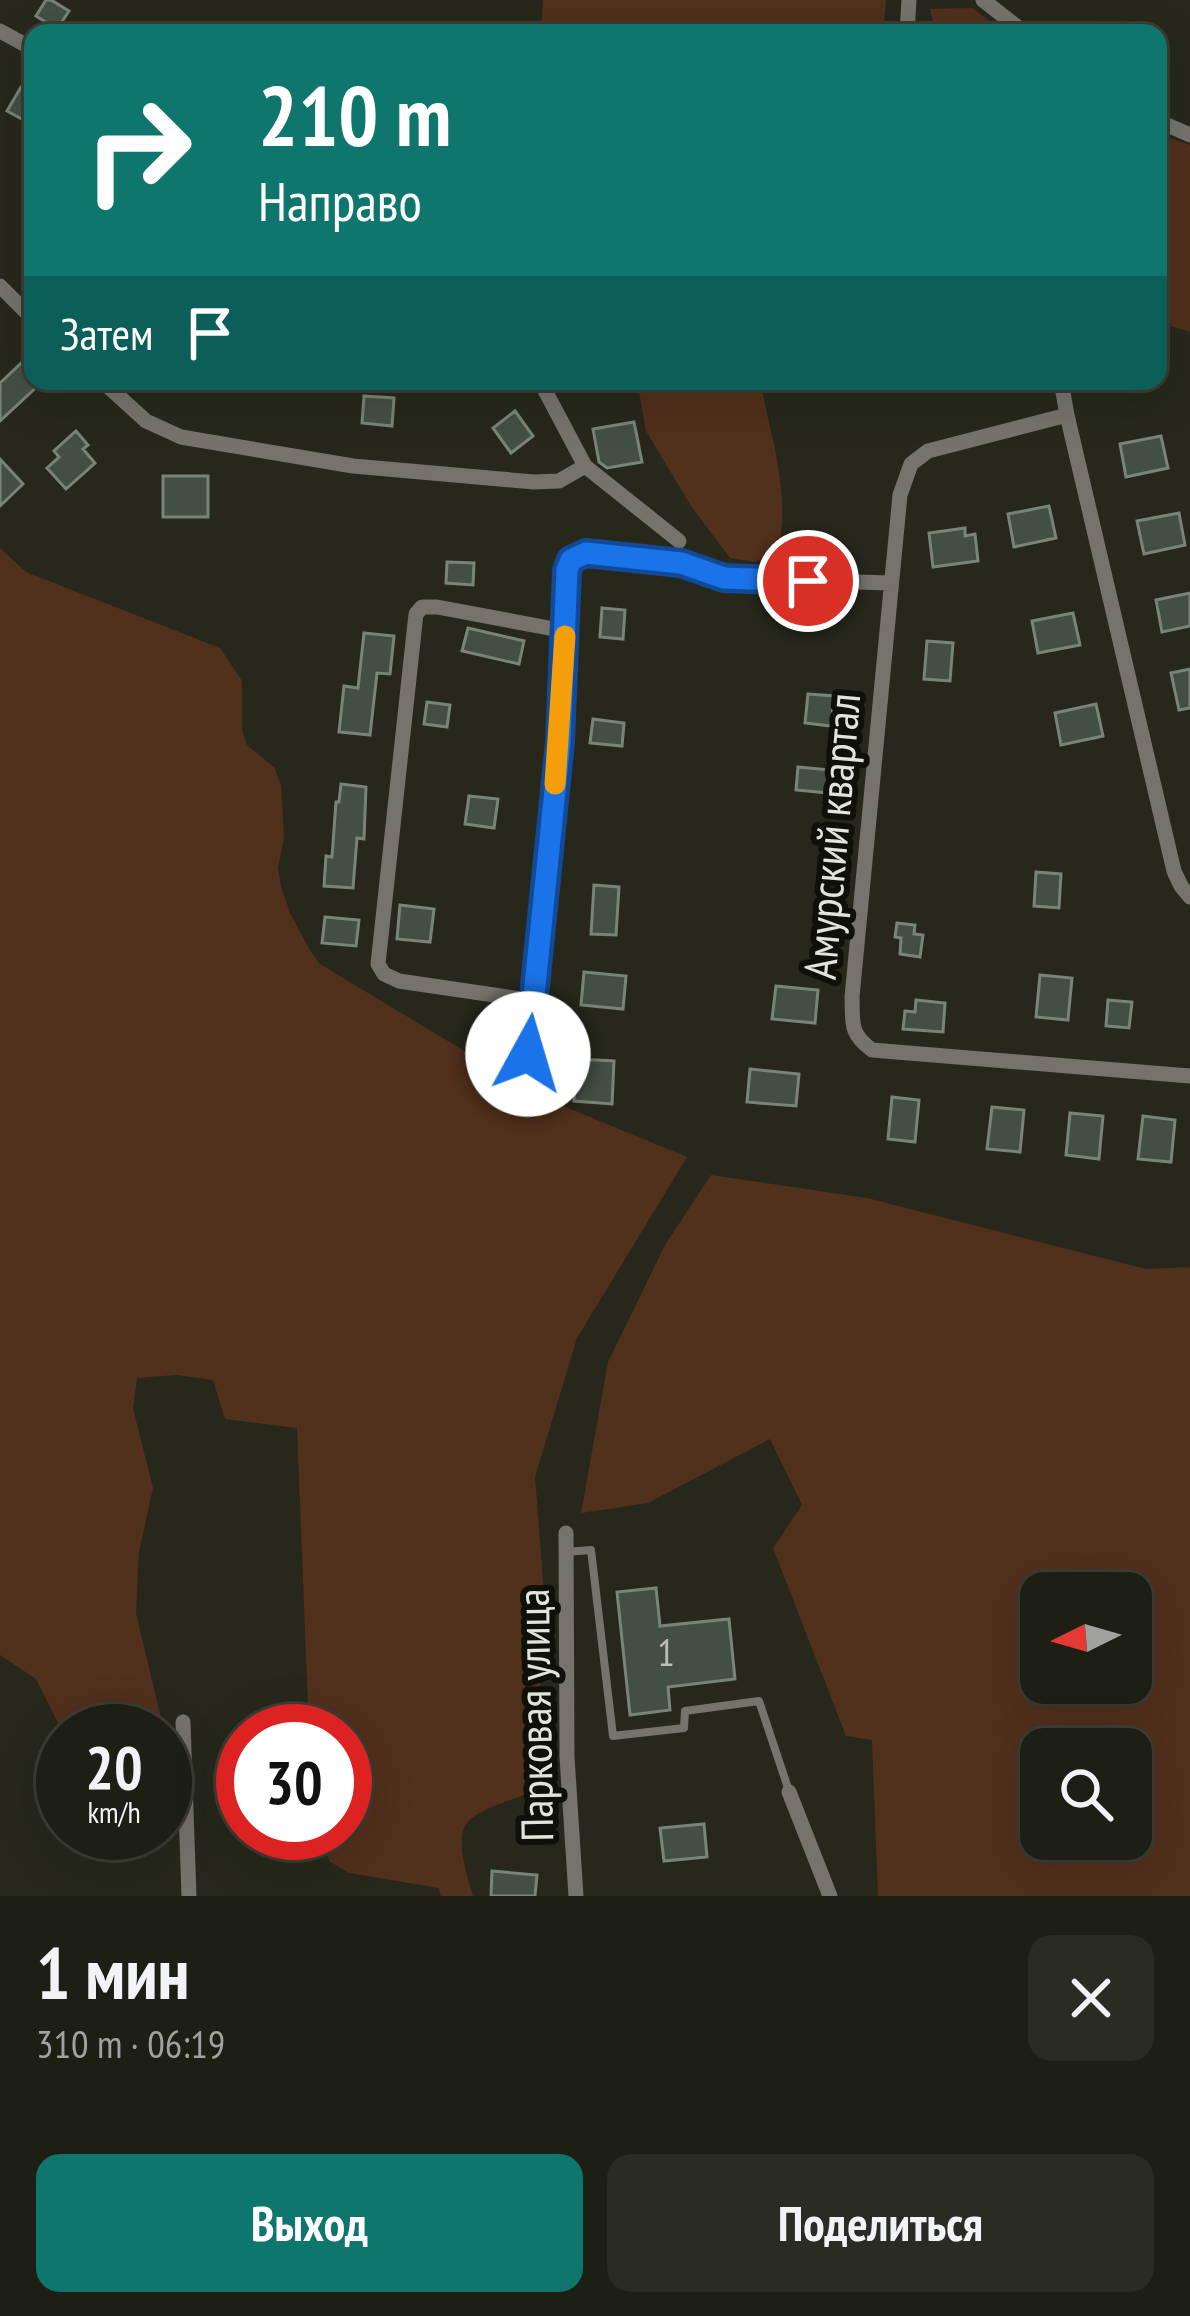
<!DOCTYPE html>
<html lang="ru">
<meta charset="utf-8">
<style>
:root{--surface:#1d1e14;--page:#2a2b22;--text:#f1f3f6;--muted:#a0a2a0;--line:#3b3c34;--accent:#0f766e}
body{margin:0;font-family:"PT Sans Narrow",sans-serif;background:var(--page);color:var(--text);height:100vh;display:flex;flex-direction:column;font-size:45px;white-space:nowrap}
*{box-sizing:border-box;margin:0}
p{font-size:39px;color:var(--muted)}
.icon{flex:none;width:66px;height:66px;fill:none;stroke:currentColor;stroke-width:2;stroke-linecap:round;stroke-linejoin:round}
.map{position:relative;height:1896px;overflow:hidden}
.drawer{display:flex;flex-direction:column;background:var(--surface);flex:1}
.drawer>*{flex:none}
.guide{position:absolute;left:24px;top:24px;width:1143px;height:366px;border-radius:24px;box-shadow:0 12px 48px #0002,0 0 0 3px var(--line);background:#0f766e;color:#fff;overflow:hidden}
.needle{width:78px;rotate:265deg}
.tools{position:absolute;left:1020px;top:1572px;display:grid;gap:24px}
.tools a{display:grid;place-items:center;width:132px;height:132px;border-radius:24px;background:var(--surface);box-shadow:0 12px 48px #0002,0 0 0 3px var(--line);font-size:60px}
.speed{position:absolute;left:36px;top:1704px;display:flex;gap:24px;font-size:60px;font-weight:700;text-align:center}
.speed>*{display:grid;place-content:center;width:156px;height:156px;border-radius:50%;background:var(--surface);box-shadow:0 12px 48px #0002,0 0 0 3px var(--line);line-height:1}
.speed small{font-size:30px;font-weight:400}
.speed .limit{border:18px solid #d22;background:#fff;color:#111}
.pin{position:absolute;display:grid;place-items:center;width:102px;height:102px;color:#fff;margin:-51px;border:6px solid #fff;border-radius:50%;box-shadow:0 3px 12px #0007}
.me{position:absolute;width:132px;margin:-66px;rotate:6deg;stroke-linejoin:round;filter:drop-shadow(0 0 9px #0008)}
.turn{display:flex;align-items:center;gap:42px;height:252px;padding:0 36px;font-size:54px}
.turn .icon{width:156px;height:156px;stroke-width:2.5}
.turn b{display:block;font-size:84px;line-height:102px}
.then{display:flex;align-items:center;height:114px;padding:0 36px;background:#0003;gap:24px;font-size:45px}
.round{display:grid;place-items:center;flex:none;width:126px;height:126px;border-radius:24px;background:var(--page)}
.head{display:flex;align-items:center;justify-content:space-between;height:204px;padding:0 36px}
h1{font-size:72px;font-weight:700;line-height:90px}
.button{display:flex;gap:24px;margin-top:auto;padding:24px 36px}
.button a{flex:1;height:138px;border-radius:24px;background:var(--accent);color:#fff;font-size:48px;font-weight:700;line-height:138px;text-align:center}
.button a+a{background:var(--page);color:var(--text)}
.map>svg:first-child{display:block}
</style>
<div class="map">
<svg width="1190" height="1896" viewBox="0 0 1190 1896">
<rect width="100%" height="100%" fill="#27281b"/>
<!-- green -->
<path fill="#51301c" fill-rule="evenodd" d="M543 0H886L883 33H541Z
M972 8 1006 33H936L930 9Z
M1158 134 1190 145V332L1158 322Z
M637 381H760C771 437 792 498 777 554L754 562 730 558 691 506 646 431Z
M0 548 26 572 220 648 242 681V729L247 745 274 767 281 785 284 838 278 868 281 886 290 913 311 952 320 964 539 1096 687 1157 577 1338 535 1477 544 1593 539 1703 542 1778 536 1790C465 1819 447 1811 473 1896H441L438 1888 349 1873 329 1861 323 1833H345V1731H309L297 1428 225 1419 213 1380 176 1375 137 1378 133 1409 153 1488 139 1552 136 1613 164 1731 63 1733 36 1679 0 1655Z
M711 1175 867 1198 1146 1269 1190 1267V1896H878L872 1740 846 1736 773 1548 802 1505 770 1439 648 1503 581 1513 608 1362 665 1245ZM1131 1593V1683H1041V1593ZM1131 1749V1839H1041V1749Z"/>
<!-- building -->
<path fill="#444f43" stroke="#788477" stroke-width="3" d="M46 0H51L69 11 57 29 36 16Z
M21 87 33 94V125L7 111Z
M33 352V381H43L0 421V383Z
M364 396 394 398 392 426 362 423Z
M515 411 533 436 511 453 493 428Z
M634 422 642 462 607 468 599 462 593 429Z
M76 431 88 445 83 449 95 463 66 489 47 468 59 457 54 451Z
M1161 436 1168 468 1126 477 1120 444Z
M0 459 23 484 0 506Z
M163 476H208V517H163Z
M1049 506 1056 538 1014 547 1008 514Z
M1179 513 1185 545 1144 554 1137 521Z
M965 528V536L975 534 978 561 933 567 929 533Z
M447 562 474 563 473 585 446 583Z
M1190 593V626L1162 632 1156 600Z
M602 608 625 610 623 639 600 637Z
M1073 613 1080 645 1038 653 1032 621Z
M468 628 524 641 519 664 462 651Z
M364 633 394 636 390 674 377 673 370 735 339 732 344 686 358 688Z
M927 641 953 643 950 681 924 679Z
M1190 669V708L1179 710 1171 673Z
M808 694 834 696 831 726 805 723Z
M427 702 450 705 447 727 424 724Z
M1096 704 1103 736 1061 745 1055 713Z
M593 719 624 723 622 746 590 743Z
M798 767 831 770 829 793 796 790Z
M341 784 366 787 364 839 357 838 353 888 324 886 326 856 332 857 336 802H339Z
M469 796 498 799 494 828 465 824Z
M1036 872 1061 874 1059 908 1034 906Z
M594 885 619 887 616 935 591 934Z
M400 905 434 909 430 942 397 939Z
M325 917 359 920 356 946 322 943Z
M897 923 915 925 914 934 923 935 920 957 900 954 901 938 895 937Z
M584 972 626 976 623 1009 581 1005Z
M1040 975 1072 978 1068 1020 1036 1017Z
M776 986 818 990 815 1023 772 1019Z
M916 1000 945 1003 943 1032 903 1029 905 1011 915 1012Z
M1108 1000 1132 1002 1129 1028 1106 1026Z
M577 1059 614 1061 612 1104 574 1101Z
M750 1069 799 1074 796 1106 747 1102Z
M892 1097 919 1100 915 1142 888 1139Z
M992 1107 1024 1110 1020 1152 987 1149Z
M1070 1113 1103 1116 1099 1159 1066 1155Z
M1143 1116 1175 1120 1171 1162 1138 1159Z
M656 1588 660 1626 729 1619 735 1679 668 1687 670 1710 630 1715 617 1592Z
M704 1824 707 1857 664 1861 660 1828Z
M492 1871 537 1875 535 1896H491Z"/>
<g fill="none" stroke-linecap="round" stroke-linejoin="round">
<!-- lane -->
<path stroke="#76726c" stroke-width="8" d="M566 1552 591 1550 613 1736 684 1728 685 1711 759 1701 789 1791"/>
<!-- street -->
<path stroke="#76726c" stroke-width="15" d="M983 0 1025 33
M0 31 33 49
M907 33 909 0
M1158 121 1190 135
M0 286 33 319
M102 381 146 421 181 437 353 466 534 482 559 481 585 466
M540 381 585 466 679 541
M1061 381 1067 415
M1190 897 1181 886 1174 871 1067 415 928 451 911 464 900 495 852 997C853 1023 849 1033 872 1050L1190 1076
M534 1001 399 981 384 974 378 964 416 614 422 607H437L565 631
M528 1054 559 742 567 570 571 560 586 553 681 563 724 578 891 583
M566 1533 567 1757 576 1896
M183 1722 189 1896
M789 1792 830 1896"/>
</g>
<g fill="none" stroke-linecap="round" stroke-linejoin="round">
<defs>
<path id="route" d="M528 1054 560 742 567 570 571 560 586 553 681 563 724 578 808 581"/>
</defs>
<!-- route casing -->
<use href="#route" stroke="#114b97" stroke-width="30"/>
<!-- route -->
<use href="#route" stroke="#1a73e8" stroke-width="21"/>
<!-- slow -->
<path stroke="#f59e0b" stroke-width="21" d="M555 784 565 636"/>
</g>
<g text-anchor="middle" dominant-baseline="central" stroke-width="12" stroke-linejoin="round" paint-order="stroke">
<!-- number labels -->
<g font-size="39" fill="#babeb4">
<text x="666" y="1651">1</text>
</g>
<!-- street labels -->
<g font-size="45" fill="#e2e3da" stroke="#10100a">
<text transform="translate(831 836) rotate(-85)">Амурский квартал</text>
<text transform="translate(534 1715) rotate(-91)">Парковая улица</text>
</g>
</g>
</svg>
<div class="tools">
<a><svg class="needle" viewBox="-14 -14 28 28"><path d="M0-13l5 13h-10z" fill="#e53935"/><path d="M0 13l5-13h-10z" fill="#a0a2a0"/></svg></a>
<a><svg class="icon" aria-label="search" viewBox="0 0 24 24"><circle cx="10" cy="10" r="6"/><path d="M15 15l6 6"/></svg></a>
</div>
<div class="speed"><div>20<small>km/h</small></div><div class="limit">30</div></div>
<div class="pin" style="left:808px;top:581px;background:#d93025"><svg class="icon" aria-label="arrive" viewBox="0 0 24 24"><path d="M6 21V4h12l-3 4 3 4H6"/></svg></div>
<svg class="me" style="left:528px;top:1054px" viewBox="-20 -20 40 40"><circle r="19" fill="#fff"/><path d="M0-13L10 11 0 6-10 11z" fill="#1a73e8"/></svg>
<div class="guide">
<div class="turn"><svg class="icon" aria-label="right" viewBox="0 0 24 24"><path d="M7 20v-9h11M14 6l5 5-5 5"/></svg><div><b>210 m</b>Направо</div></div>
<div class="then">Затем<svg class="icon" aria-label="arrive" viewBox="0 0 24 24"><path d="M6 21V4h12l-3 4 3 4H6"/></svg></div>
</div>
</div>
<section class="drawer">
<div class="head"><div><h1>1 мин</h1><p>310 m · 06:19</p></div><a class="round"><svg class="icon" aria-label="close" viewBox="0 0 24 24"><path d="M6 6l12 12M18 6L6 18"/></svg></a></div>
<div class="button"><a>Выход</a><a>Поделиться</a></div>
</section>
